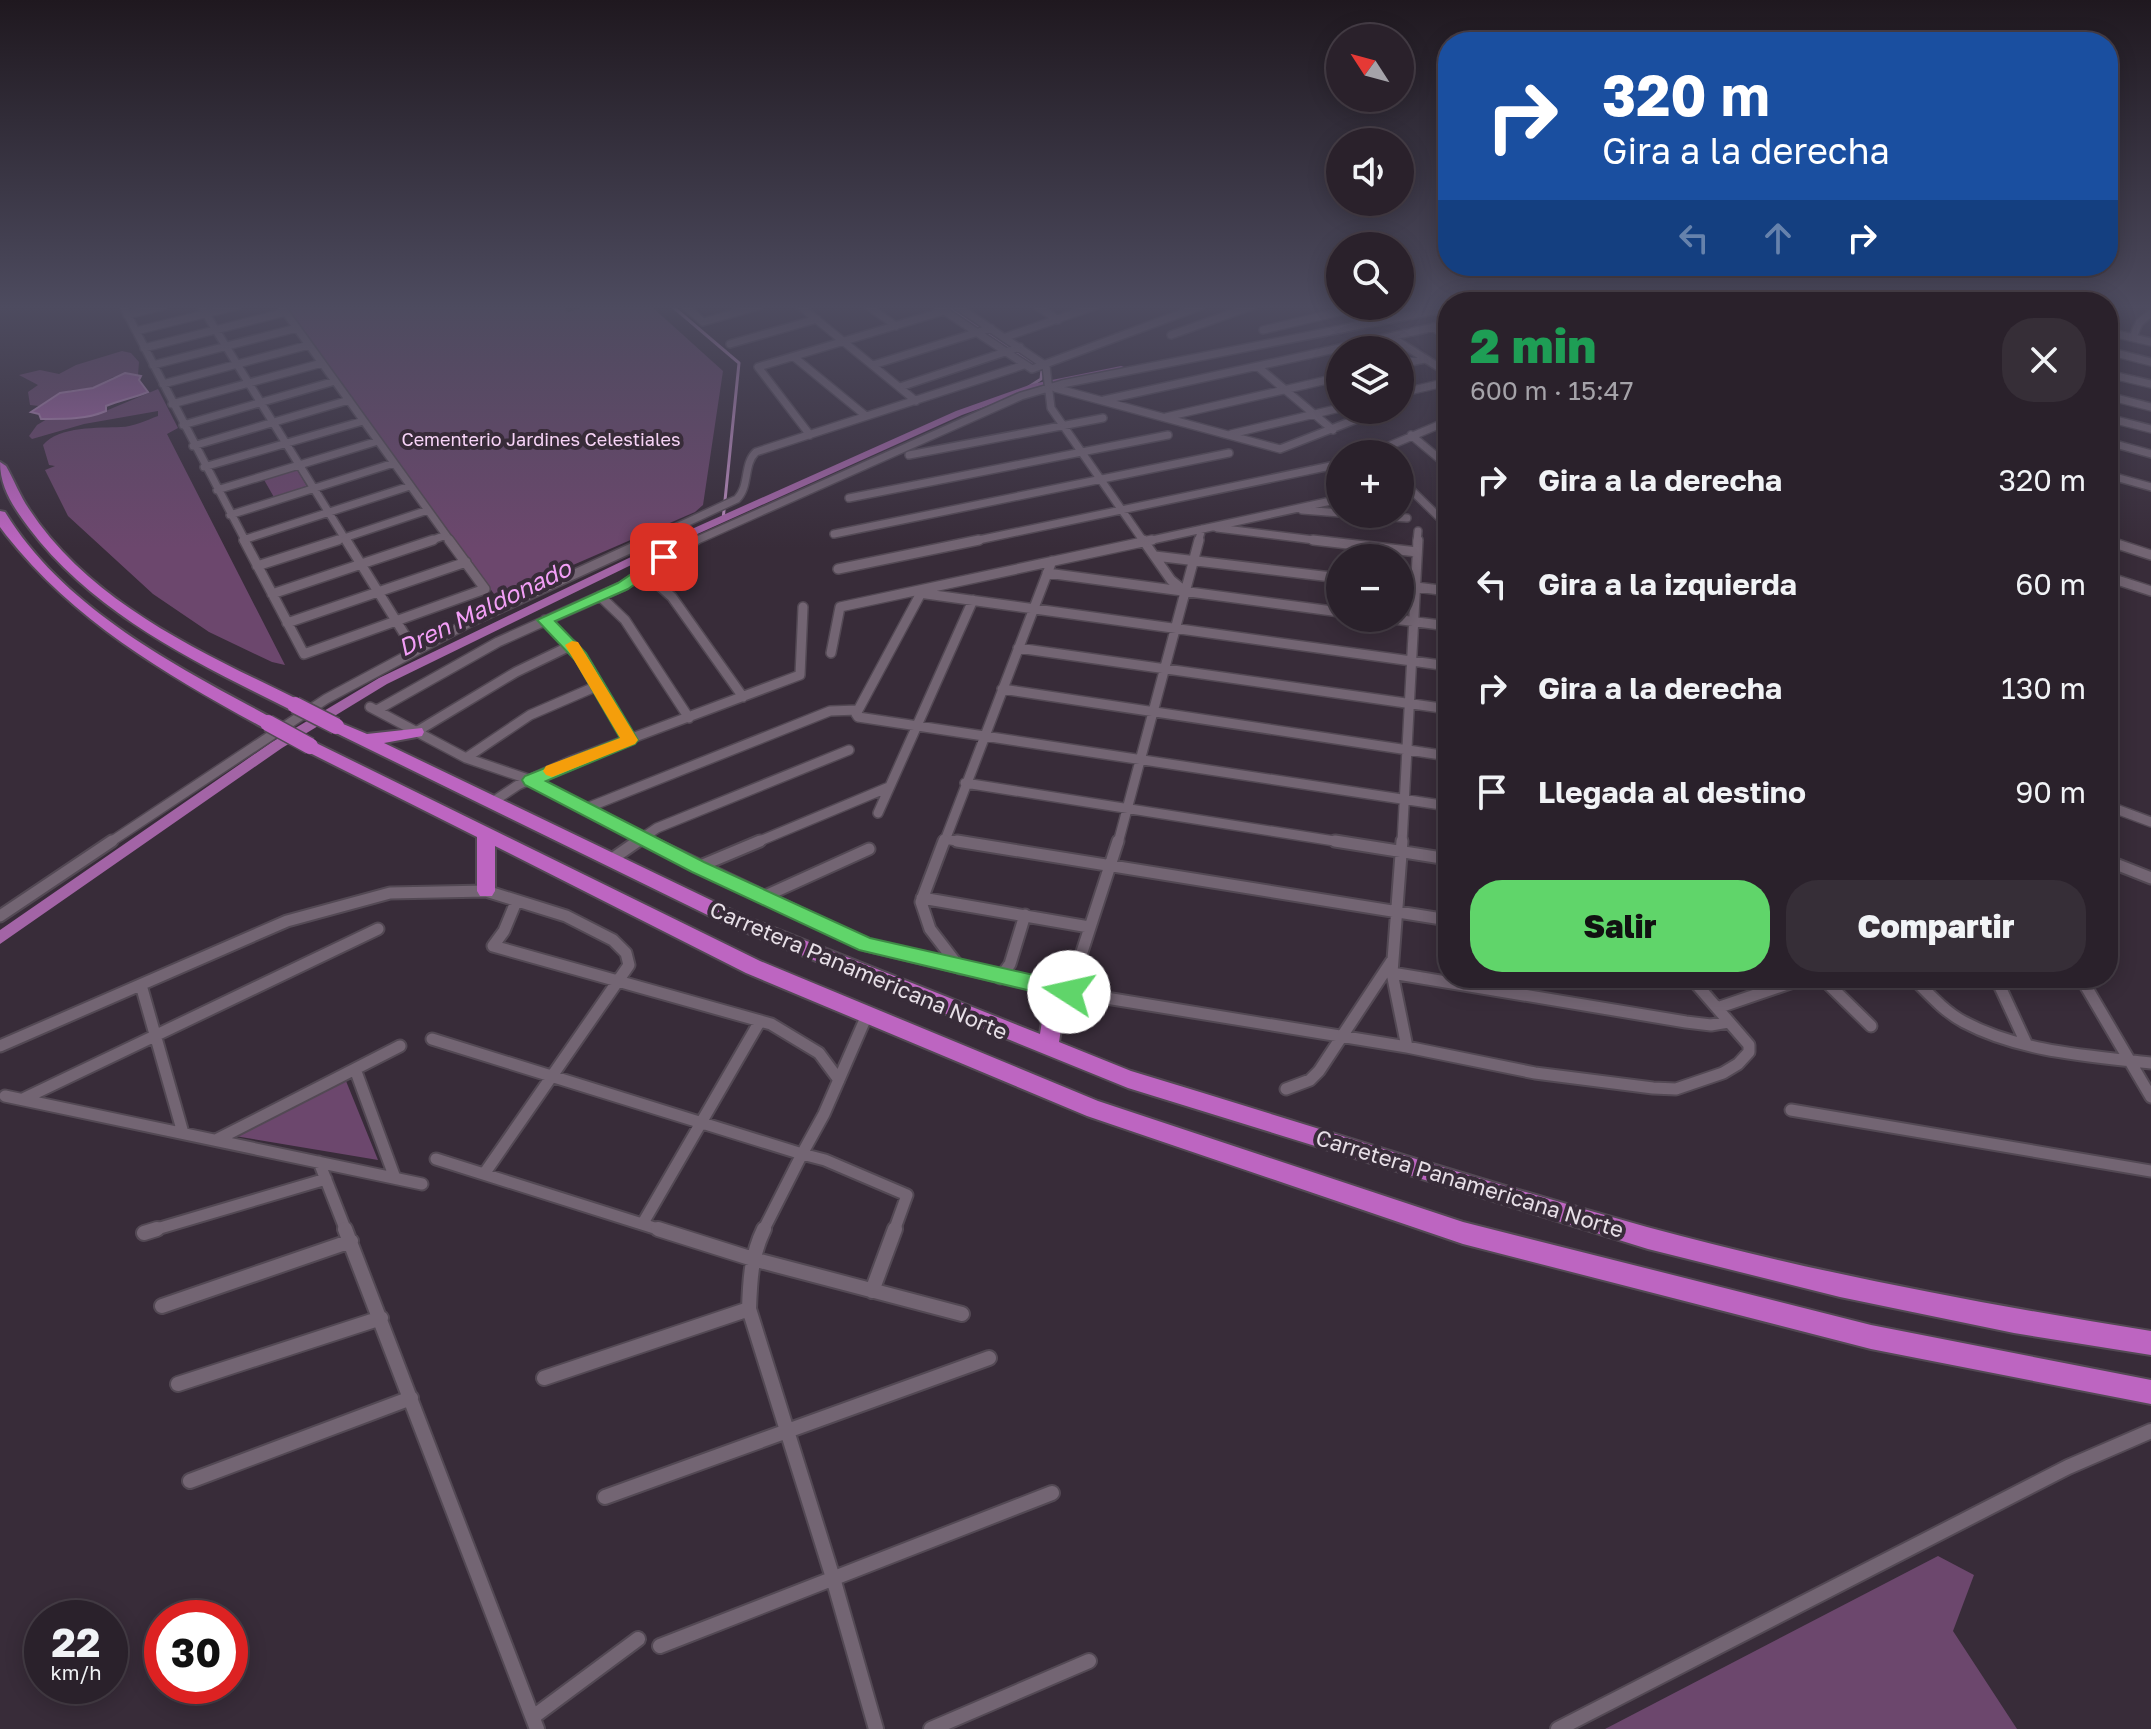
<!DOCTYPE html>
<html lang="es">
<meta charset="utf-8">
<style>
:root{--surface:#2a212b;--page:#362e37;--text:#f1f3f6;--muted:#a5a3a9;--line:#463e47;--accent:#60d56a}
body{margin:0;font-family:"Golos Text",sans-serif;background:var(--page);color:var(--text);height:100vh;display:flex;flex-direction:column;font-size:30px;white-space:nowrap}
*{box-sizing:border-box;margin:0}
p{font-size:26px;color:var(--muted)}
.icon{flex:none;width:44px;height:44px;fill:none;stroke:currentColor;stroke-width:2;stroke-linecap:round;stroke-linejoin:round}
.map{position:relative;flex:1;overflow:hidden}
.drawer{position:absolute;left:1438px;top:292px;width:680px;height:696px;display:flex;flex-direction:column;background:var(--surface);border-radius:32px;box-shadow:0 4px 20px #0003,0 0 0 2px var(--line)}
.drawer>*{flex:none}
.hud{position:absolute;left:1438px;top:32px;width:680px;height:244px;border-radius:32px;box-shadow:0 4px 20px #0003,0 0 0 2px var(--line);background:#1a4fa0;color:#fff;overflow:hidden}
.needle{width:52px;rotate:306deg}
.tools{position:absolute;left:1326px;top:24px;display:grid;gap:16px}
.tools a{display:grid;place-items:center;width:88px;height:88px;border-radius:50%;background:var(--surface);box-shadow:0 4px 20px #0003,0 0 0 2px var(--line);font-size:40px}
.speed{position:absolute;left:24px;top:1600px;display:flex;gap:16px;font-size:40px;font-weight:700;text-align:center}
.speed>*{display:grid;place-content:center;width:104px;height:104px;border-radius:50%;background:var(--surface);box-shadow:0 4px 20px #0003,0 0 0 2px var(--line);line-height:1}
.speed small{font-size:20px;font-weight:400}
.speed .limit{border:12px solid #d22;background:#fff;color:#111}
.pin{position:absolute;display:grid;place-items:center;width:68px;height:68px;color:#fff;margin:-34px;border-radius:16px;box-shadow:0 4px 12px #0006}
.me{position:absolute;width:88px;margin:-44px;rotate:280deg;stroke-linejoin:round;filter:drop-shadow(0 0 6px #0008)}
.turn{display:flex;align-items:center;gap:28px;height:168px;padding:0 32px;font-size:36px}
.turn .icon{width:104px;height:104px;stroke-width:2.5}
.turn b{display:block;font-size:56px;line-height:68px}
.lanes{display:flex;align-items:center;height:76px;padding:0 32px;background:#0003;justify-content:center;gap:40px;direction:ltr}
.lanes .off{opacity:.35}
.round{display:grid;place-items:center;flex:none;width:84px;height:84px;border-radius:32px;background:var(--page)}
.headline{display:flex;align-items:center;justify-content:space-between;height:136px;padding:0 32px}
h1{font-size:48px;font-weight:800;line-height:60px;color:#1e9e55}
.action{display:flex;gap:16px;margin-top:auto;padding:16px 32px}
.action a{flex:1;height:92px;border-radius:32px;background:var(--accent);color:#111;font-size:32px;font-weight:800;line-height:92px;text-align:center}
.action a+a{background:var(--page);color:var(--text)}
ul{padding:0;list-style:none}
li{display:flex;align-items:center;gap:24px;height:104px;padding:0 32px}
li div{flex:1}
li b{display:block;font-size:30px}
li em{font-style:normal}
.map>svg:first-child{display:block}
</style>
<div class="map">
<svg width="2151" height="1729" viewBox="0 0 2151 1729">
<rect width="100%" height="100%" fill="#382c39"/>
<!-- green -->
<path fill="#6c476d" d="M285 306H562L568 312 590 306H651L723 371 703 505 695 512 497 598Z
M122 351 131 353 139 362 138 375 113 377 93 388 71 390 39 406 30 405 28 392 38 385 19 375 40 370 59 374 76 365Z
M158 389 178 428 167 434 285 665 272 662 209 632 153 594 68 516 45 470 55 466 49 465 43 445C59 426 99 428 121 427 133 427 147 420 158 416V411L84 424 32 439 29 436 37 425 47 419 96 415Z
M296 468 308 488 275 499 263 478Z
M346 1081 378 1160 235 1136Z
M1938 1556 1974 1575 1953 1631 2017 1729H1605Z"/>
<!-- water -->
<path fill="#a364a6" stroke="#b789ba" stroke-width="2" d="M125 373 141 376 139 380 148 392C134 398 120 400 106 406V411C85 420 62 419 41 419L39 414 31 412 60 393 93 388Z"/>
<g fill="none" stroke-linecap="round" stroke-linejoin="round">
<!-- stream -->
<path stroke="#b789ba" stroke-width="3" d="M672 306 739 363 723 520
M947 306 1042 370 1041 379 1027 388"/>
<!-- canal -->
<path fill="#a364a6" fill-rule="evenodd" d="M1121 366 1124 367V371L1037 388 962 415 664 549 387 684 282 748 0 944V930L272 742 379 678 656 545 956 411 1032 384Z"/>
<defs>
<path id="street-far3" d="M123 306 246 542
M201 306 347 542
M281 306 451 542
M685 306 703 322 759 306
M800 306 916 401
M868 306 896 326
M937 306 1032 369 1201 306
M957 306 1046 366
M1037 306 1058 320
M127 315 164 306
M1433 327 1448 337
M1263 330 1364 306
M136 331 237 306
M2108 332 2151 342
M1171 335 1252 306
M1006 337 1095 306
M1391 337 1448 373
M2133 337 2139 323 2151 313
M730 344 817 319
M144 348 286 312
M2108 351 2151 362
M794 357 866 416
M1400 364 1425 359
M153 365 297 328
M873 365 991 328
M1046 366 1051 408 1144 542
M1258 367 1333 430
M2108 374 2151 384
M163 384 309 345
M900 387 1020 347
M1055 388 1280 449 1380 410
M1400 393 1448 382
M2108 396 2151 407
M1104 400 1448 324
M172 404 322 363
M1166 417 1340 377
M2108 418 2151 429
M183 425 335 381
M1231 434 1340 408
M810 435 758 367 944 311
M1411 435 1448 466
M2108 442 2151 454
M193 446 349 400
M1370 454 1448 421
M909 455 1103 418
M204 467 363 421
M2108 475 2151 487
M1400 479 1448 526
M217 490 378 441
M849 498 1168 435
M1302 510 1340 513
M1347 514 1407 518
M230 515 394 463
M1217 528 1330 542
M834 534 1229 453
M243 540 410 486
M332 542 428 510
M427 542 446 535
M645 542 737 499C750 486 743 464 756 452L1024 365
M693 542 1021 396 1062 384 1448 308
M969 542 1340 464
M1143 542 1340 499
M1198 542 1202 529
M1417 542 1418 531"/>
<path id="street-far2" d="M244 540 304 654 485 589 449 540
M346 540 408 640
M1143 540 1171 580 1182 589
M1313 540 1417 552
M2108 541 2151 555
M1155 556 1340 578
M257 566 338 540
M838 569 979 540
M644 572 672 597 743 697
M1047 573 1340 612
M2111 578 2151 591
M1400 585 1448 591
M919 593 1448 666
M921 593 856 714 858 717 1448 806
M272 594 433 540
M600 596 625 620 689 718
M1386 618 1448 626
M545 620 581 657 629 740
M287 623 466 562
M2108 627 2114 579
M1018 648 1448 709
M831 653 840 607 1152 540
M1002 689 1448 756
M370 707 466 758 531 780 652 843
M377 710 498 642 623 586 664 557 696 540
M416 732 516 672 572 645
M466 758 530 715 597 686
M965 783 1347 843
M494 801 518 785 571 761 800 675 803 607
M2108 806 2151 822
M584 809 830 711 858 710
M878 813 973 600
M944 839 970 843
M109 843 326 699 468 623 649 540
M635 843 657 828 849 750
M755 843 889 787
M944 843 1052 561
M1118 843 1199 540
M1402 843 1418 540"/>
<path id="street-far1" d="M648 841 866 945 1057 990 1407 1047 1535 1073 1653 1088 1676 1089 1723 1073 1738 1064 1749 1052V1045L1691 978
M944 841 921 902 930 929 960 968
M957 841 1448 920
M1335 841 1448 859
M1402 841 1392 973 1407 1047
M612 859 638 841
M2108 861 2151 878
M698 867 760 841
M763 897 869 849
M922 898 1089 927
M516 902 504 931 493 946 771 1024 819 1053 839 1080
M0 916 112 841
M1392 973 1686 1022 1711 1025 1728 1022
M1000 978 1010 964 1025 915
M1822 978 1871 1026
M1913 978C1929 994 1945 1012 1964 1022 2020 1052 2090 1056 2151 1063
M1996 978 2026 1043
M2081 978 2151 1097
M141 985 183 1133
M1069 992 1118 841
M1717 1008 1805 978
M867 1015 824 1114 802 1154 825 1160 907 1195 894 1231
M432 1039 802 1154 763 1231
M0 1046 287 921 390 893 486 891 566 916 613 940 626 953 629 965 484 1174
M355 1069 395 1178
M1286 1089 1310 1080 1319 1071 1393 959
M5 1096 422 1184
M23 1099 378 929
M1791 1110 2151 1171
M216 1140 400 1046
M436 1159 664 1231
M319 1162 346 1231
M643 1223 760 1021
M150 1231 326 1179"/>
<path id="street" d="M345 1229 537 1729
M658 1229 753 1259 962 1314
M764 1229C751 1256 750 1280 749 1309L833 1578 876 1729
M144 1233 157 1229
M872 1291 895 1229
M162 1306 351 1241
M544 1378 749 1309
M178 1384 381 1318
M190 1481 411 1398
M605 1497 989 1358
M660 1646 1052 1493
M533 1717 638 1639
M931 1729 1089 1661
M1558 1729 2068 1467 2151 1431"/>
<path id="highway" d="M0 462 6 466C14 480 20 496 29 509 91 604 203 653 301 701L303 705 301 709H289C195 662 94 614 29 528 14 508 0 488 0 462Z
M0 511 5 512C65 610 176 666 274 719L276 723 274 727H262C167 675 75 622 6 535L0 527Z
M336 721 367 734 422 728 424 732 422 736 384 743 744 916 1040 1034 1047 990 1050 984 1057 982 1064 984 1067 990 1059 1042 1131 1071C1303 1123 1474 1179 1647 1227 1812 1272 1982 1304 2151 1331V1355L2014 1333 1840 1297 1648 1249 1128 1088 730 926 330 730 328 726Z
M310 740 760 961 1098 1101 1463 1222 1871 1325 2151 1380V1404L1871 1349 1463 1244 1087 1116 746 973 495 846V891L492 896H480L477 891V837L304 750 302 746Z"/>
</defs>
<!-- street-far3 casing -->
<use href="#street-far3" stroke="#534954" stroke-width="10"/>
<!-- street-far2 casing -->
<use href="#street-far2" stroke="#534954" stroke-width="12"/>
<!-- street-far1 casing -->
<use href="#street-far1" stroke="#534954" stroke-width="15"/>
<!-- street casing -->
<use href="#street" stroke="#534954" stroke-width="18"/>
<!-- highway casing -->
<use href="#highway" stroke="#534954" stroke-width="4"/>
<!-- street-far3 -->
<use href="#street-far3" stroke="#736573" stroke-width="7"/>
<!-- street-far2 -->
<use href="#street-far2" stroke="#736573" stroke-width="9"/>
<!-- street-far1 -->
<use href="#street-far1" stroke="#736573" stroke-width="11"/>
<!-- street -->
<use href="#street" stroke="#736573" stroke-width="14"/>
<!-- highway -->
<use href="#highway" fill="#bd65c1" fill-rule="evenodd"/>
<defs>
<path id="highway-bridge" d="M295 705 336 726
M268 723 310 746"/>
</defs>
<!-- highway-bridge casing -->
<use href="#highway-bridge" stroke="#534954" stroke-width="19" stroke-linecap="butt"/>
<!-- highway-bridge -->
<use href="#highway-bridge" stroke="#bd65c1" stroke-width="16"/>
</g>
<!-- sky -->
<linearGradient id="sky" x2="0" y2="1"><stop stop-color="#1f181f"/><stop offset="0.56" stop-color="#4d4b5f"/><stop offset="1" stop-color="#4d4b5f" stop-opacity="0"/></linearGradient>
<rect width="2151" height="548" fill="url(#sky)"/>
<!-- route -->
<path fill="#60d56a" stroke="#3e8a45" stroke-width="2" d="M664 552 669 554V560L628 589 555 621 586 653 638 740 635 744 546 781 704 862 870 938 1069 983 1076 986 1079 992 1076 997 1069 1000 859 950 692 872 525 785 522 780 525 776 620 738 575 660 537 620 618 583Z"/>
<!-- slow -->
<path fill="#f59e0b" d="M572 641 578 642 638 740 635 744 552 777 546 775 543 771 546 766 620 738 565 645Z"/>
<g text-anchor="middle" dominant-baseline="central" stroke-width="8" stroke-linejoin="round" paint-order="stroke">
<!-- far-park labels -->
<g font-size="18" fill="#f7d4f7" stroke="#382c39">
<text x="541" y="439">Cementerio Jardines Celestiales</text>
</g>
<!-- street labels -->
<g font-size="22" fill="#e7dfe7" stroke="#382c39">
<text transform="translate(859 970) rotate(23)">Carretera Panamericana Norte</text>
<text transform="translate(1470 1183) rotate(17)">Carretera Panamericana Norte</text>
</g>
<!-- water labels -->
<g font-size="24" font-style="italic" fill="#f39ff7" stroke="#382c39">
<text transform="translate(484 607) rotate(-26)">Dren Maldonado</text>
</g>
</g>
</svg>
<div class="tools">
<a><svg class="needle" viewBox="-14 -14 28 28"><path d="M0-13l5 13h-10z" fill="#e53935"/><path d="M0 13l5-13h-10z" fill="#a5a3a9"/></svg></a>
<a><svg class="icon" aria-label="sound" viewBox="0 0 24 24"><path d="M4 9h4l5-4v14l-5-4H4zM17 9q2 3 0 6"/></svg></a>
<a><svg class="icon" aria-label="search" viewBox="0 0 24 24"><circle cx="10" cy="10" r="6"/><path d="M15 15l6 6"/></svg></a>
<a><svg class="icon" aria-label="layers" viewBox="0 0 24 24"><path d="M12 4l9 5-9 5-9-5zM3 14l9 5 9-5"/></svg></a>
<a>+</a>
<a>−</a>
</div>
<div class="speed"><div>22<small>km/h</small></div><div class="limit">30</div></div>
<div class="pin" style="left:664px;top:557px;background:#d93025"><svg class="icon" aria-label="arrive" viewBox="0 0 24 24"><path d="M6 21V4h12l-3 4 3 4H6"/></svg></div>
<svg class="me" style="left:1069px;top:992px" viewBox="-20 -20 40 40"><circle r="19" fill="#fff"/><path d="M0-13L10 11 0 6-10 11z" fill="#60d56a"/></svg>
<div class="hud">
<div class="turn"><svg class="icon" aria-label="right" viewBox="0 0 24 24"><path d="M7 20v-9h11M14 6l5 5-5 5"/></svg><div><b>320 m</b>Gira a la derecha</div></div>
<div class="lanes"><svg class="icon off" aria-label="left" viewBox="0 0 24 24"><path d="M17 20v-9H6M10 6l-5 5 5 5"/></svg><svg class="icon off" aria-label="ahead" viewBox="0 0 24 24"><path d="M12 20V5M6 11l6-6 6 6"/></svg><svg class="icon" aria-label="right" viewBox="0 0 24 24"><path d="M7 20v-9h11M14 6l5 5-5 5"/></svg></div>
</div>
<section class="drawer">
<div class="headline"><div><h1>2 min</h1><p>600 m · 15:47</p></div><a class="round"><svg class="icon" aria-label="close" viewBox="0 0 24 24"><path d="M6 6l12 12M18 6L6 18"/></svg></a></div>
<ul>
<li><svg class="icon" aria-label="right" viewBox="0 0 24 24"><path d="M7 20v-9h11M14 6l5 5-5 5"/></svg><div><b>Gira a la derecha</b></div><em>320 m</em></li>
<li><svg class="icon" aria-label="left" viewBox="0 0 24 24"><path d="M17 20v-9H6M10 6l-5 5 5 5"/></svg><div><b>Gira a la izquierda</b></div><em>60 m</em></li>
<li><svg class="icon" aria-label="right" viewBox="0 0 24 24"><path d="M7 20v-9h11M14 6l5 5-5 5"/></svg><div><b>Gira a la derecha</b></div><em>130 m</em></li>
<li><svg class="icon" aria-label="arrive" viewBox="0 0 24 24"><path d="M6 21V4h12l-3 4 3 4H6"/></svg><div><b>Llegada al destino</b></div><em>90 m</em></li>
</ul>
<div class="action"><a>Salir</a><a>Compartir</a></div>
</section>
</div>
